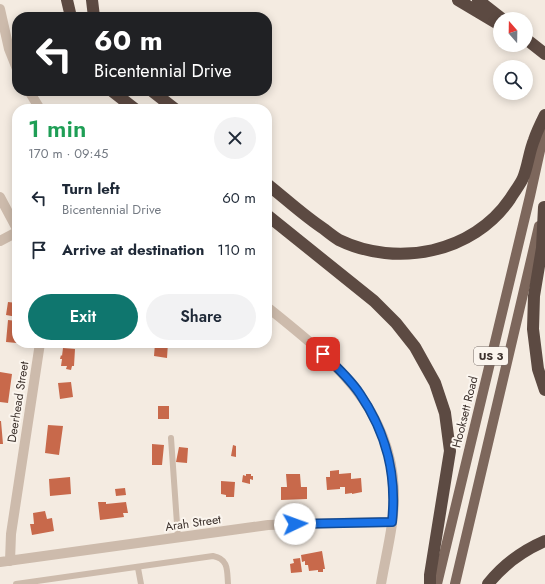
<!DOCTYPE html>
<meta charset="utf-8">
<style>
:root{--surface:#fff;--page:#f2f2f3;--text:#1f2937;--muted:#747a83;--accent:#0f766e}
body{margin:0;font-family:Jost,sans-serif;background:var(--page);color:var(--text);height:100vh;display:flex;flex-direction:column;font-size:15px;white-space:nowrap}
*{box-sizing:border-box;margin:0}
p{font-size:13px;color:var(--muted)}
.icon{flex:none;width:22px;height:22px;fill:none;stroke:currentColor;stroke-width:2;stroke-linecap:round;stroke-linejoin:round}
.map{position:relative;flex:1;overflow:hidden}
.details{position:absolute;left:12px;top:104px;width:260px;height:244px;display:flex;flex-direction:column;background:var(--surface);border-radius:16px;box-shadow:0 2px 10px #0003}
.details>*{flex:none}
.banner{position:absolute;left:12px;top:12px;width:260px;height:84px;border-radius:16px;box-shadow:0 2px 10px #0003;background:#202124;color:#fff;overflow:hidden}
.needle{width:26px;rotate:340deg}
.controls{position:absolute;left:493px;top:12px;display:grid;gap:8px}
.controls a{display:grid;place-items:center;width:40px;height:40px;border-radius:50%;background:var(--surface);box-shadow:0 2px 10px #0003;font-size:20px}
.pin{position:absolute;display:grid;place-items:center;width:34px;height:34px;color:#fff;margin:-17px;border-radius:8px;box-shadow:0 2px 6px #0006}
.me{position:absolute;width:44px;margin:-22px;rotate:87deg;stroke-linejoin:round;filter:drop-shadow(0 0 3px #0008)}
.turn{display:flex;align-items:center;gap:14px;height:84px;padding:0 16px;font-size:18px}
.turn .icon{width:52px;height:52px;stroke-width:2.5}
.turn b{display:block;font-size:28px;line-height:34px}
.round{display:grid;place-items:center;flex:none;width:42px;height:42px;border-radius:21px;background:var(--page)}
.head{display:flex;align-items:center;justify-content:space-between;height:68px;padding:0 16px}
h1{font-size:24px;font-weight:600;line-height:30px;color:#1e9e55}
.button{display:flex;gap:8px;margin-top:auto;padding:8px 16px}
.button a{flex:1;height:46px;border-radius:24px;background:var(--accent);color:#fff;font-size:16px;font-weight:600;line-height:46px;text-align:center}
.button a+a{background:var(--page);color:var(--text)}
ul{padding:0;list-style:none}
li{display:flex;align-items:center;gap:12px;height:52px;padding:0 16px}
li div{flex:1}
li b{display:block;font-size:15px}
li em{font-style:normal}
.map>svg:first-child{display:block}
</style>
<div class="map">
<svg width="545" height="584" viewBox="0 0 545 584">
<rect width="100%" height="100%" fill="#f4ebe1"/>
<!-- building -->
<path fill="#c8694b" d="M8 302 17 303V317L6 315Z
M8 320 17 321V343L6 342Z
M155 343H168L167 358 154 356Z
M63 348 75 349 74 366H72L71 370 66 369 67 366H61L62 359H60L61 355 62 356Z
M0 372 12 374 8 403 0 402Z
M71 382 73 397 60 399 58 383Z
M158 406H169V419H158Z
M0 421H1L3 444H0Z
M48 425 63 426 59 455 45 453Z
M152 444 164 445 162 465H152Z
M233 445 236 446V457L231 456Z
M179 447 188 448 187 463 176 462Z
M339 470V474L351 473V479L361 478 362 492 352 494V493L345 494V487H340V489L327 490 326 477H330V471Z
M246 474H251V476H253V480L250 479V484L242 482 243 475 246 476Z
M286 474H300L301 487H307V499L281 500V487H287Z
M70 477 71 494 50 496 49 479Z
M221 481 235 482 234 497H226V495L221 494Z
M125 488 126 495 116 496 115 489Z
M98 502H106V504L126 502 128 513H123L124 517 100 520Z
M45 511 47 519 52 518 54 531 32 535 30 524H34L33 513Z
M322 551 325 569H323V572H318V570L309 571 308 565H305V561L302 562 301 555Z
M300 558 302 572 291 573 290 564 294 563 293 559Z"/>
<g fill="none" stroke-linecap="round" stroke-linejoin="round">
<!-- service -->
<path stroke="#cdbbac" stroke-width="6" d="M171 438 178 538
M138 568 141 584
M16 584 213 556C229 559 227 571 228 584"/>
<!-- minor -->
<path stroke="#cdbbac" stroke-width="10" d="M0 197 17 229
M0 241 17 232
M10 561 11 534 40 343
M0 562 268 525 336 523 392 522"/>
<!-- tertiary -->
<path stroke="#cdbbac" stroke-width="10" d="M0 9 9 49 17 69
M29 91 40 109
M267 307C328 356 391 405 394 491 395 522 386 554 381 584"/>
<!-- primary -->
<path stroke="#7d675c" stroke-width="10" d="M437 584 530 196 545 128
M455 584 539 226"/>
<!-- motorway -->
<path stroke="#5c4a42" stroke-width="12" d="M67 0 71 17
M92 0 94 17
M458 0 500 25
M478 0 501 18
M526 39 545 54
M112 91 135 109
M152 91 175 109
M267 184C286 199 304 216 324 229 329 233 334 237 339 240 397 268 473 253 510 199 514 192 520 185 523 178 528 166 529 152 534 140 537 131 541 123 545 115
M544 207 542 248 534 296 533 329 538 369 545 390
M267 215 374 301 396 323 415 347 435 383 445 413 450 451 430 575V584
M488 584C503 565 522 551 545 541"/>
</g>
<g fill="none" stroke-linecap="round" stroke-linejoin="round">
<defs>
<path id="route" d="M295 524 392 522C397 475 387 434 360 394 350 379 336 366 323 354"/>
</defs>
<!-- route casing -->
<use href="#route" stroke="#114b97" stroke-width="10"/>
<!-- route -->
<use href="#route" stroke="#1a73e8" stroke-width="7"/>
</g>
<g text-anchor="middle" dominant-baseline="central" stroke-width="4" stroke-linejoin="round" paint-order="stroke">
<!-- shield labels -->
<rect fill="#fbf5ee" stroke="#756b66" stroke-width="1" x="474" y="347" width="34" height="18" rx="3"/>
<g font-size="11" font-weight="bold" fill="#3b302b">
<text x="491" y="356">US 3</text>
</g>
<!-- street labels -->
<g font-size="12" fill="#3b302b" stroke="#fbf5ee">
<text transform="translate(18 402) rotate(-81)">Deerhead Street</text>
<text transform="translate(465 412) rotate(-76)">Hooksett Road</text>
<text transform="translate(193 523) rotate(-8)">Arah Street</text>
</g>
</g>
</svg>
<div class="controls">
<a><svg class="needle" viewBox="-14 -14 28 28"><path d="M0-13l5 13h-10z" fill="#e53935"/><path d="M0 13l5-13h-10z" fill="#747a83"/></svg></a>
<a><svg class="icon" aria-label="search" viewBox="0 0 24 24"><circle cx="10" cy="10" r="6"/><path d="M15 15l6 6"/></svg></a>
</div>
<div class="pin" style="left:323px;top:354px;background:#d93025"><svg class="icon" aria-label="arrive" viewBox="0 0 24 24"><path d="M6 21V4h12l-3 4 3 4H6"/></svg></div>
<svg class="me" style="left:295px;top:524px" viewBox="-20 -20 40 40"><circle r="19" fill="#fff"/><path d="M0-13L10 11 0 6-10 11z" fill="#1a73e8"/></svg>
<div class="banner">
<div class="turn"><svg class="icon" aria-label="left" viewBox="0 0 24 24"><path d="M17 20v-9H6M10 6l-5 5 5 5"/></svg><div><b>60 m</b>Bicentennial Drive</div></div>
</div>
<section class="details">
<div class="head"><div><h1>1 min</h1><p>170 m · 09:45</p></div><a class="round"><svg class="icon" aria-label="close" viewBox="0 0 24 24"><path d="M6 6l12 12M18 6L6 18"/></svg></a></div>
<ul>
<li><svg class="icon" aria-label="left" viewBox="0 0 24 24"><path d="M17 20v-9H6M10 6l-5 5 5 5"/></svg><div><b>Turn left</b><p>Bicentennial Drive</p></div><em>60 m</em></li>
<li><svg class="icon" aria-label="arrive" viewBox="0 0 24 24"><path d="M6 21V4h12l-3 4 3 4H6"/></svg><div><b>Arrive at destination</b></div><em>110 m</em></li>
</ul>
<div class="button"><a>Exit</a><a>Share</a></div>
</section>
</div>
